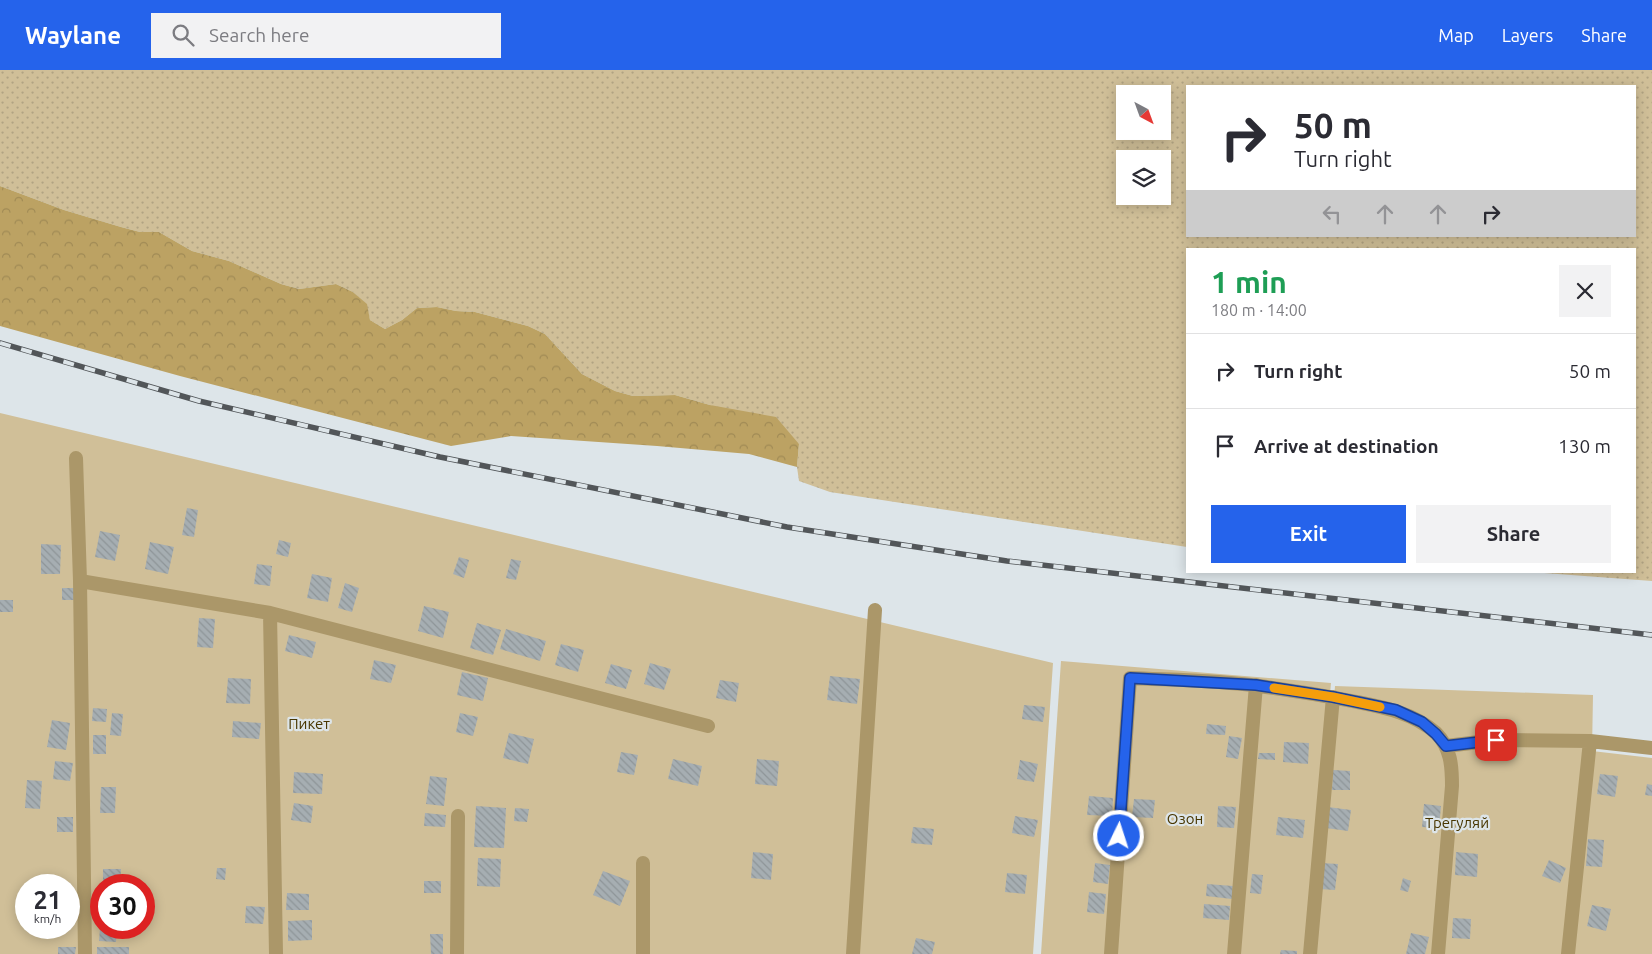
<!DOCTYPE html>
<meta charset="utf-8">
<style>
:root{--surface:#fff;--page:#f2f2f3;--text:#2b2b33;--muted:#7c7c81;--line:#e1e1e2;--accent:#2563eb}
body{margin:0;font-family:Ubuntu,sans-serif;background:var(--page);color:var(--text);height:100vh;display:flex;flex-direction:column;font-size:19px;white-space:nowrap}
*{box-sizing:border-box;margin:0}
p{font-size:16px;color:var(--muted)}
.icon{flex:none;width:28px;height:28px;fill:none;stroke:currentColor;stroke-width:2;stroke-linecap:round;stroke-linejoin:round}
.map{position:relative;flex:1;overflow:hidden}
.drawer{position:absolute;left:1186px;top:178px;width:450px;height:325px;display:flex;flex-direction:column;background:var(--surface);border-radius:0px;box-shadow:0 2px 12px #0003}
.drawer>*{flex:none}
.top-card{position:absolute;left:1186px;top:15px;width:450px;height:152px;border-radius:0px;box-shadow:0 2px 12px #0003;background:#fff;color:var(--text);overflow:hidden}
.needle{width:32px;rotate:139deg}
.fabs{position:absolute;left:1116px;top:15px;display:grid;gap:10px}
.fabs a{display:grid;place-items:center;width:55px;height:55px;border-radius:0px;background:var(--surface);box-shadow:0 2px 12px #0003;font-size:25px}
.speed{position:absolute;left:15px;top:804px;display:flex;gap:10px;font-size:25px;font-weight:700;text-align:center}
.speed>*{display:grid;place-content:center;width:65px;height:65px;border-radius:50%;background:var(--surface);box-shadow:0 2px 12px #0003;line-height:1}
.speed small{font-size:12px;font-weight:400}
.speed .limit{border:8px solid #d22;background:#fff;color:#111}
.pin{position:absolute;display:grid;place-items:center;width:42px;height:42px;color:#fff;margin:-21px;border-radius:10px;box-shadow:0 2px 8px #0006}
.me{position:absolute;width:55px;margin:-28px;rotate:4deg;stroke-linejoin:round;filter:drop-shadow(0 0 4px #0008)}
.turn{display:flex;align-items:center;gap:18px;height:105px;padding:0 25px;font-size:22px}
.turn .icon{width:65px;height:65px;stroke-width:2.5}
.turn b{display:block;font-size:35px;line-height:42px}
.lanes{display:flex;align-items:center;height:48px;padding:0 25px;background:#0003;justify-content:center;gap:25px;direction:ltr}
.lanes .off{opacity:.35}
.round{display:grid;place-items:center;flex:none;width:52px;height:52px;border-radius:0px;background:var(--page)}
.head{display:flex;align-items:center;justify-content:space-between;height:85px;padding:0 25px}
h1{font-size:30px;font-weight:600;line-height:38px;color:#1e9e55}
.cta{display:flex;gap:10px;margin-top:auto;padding:10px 25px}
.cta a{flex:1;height:58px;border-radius:0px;background:var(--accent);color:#fff;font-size:20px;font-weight:600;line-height:58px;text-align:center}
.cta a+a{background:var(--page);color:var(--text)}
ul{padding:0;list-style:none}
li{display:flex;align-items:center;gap:15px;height:75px;padding:0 25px;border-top:1px solid var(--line)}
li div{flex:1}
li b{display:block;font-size:19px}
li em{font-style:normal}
header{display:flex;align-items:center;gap:30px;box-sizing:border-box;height:70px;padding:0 25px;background:var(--accent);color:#fff}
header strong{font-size:24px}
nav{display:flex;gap:28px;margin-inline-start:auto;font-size:18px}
.search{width:350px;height:45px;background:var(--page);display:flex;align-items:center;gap:12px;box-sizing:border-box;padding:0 18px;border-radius:0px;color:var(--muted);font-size:19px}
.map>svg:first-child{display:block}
</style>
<header>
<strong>Waylane</strong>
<div class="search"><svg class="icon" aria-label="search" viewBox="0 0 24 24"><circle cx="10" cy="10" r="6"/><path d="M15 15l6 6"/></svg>Search here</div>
<nav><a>Map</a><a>Layers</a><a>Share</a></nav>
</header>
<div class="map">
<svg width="1652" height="884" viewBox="0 0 1652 884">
<defs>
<pattern id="grass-dots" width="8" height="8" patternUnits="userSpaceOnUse" patternTransform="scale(1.25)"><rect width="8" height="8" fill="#d0bf98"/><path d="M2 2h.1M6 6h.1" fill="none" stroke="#b1a382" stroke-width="1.8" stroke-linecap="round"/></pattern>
<pattern id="forest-crowns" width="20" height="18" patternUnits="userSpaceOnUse" patternTransform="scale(1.25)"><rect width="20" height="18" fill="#bca263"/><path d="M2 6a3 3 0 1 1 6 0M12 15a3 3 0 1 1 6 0" fill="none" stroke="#a08a55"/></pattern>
<pattern id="building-back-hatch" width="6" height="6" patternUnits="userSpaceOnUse" patternTransform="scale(1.25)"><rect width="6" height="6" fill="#a6aeb2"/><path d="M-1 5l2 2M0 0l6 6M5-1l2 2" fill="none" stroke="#8e9598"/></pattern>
</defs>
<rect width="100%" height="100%" fill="#dde5e9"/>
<!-- grass -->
<path fill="url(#grass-dots)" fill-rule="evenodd" d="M0 0H1652V511L1517 501H1635V179H1188L1187 477 830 422 799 411 797 397 799 374 710 335 675 325 633 326 615 321 582 304 545 264 528 256 475 242 456 241 437 237 417 238 402 250 385 259 370 250 366 234 353 222 336 214 299 219 281 214 229 191 192 181 159 162H140L121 157 64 140 0 116ZM1188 16H1635V166H1188ZM1125 24H1162V61H1125ZM1125 89H1162V126H1125Z"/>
<!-- forest -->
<path fill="url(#forest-crowns)" d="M0 116 64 140 121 157 140 162H159L192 181 229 191 281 214 299 219 336 214 353 222 367 234 370 250 385 259 402 250 417 238 437 237 456 241 475 242 528 256 545 264 582 304 615 321 633 326 675 325 710 335 776 347 799 374 797 397 749 384 657 376 511 366 451 376 180 306 0 256Z"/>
<!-- garden -->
<path fill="#d0bf98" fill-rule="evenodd" d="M0 343 1053 593 1033 884H0ZM26 815H69V858H26ZM101 815H144V858H101Z
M1061 591 1331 613 1308 884H1041Z
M1335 616 1593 625 1592 681 1652 688V884H1313Z"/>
<!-- building -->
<path fill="url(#building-back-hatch)" d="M187 438 198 440 194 467 182 465Z
M100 461 120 465 115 491 95 487Z
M279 470 291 473 288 487 276 484Z
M150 472 174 477 168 504 145 499Z
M41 474 61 475 60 504H41Z
M459 487 469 490 464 508 453 504Z
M511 489 521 491 516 510 506 508Z
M257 494 272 496 270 516 254 514Z
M312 504 332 508 328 532 307 528Z
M345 513 359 518 352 542 338 538Z
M62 518H77V530H62Z
M0 530H13V542H0Z
M424 536 449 542 443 568 418 561Z
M199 548 215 549 213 578 197 577Z
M477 553 501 560 493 585 470 578Z
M506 559 546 571 540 591 500 579Z
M289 565 316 572 312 588 285 581Z
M561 574 584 580 578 602 555 595Z
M374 590 396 595 391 613 370 609Z
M650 593 671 599 664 620 644 614Z
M611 594 632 600 626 619 605 613Z
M462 602 488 608 483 631 457 625Z
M830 606 860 609 857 634 827 630Z
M228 608 251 609 250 634 226 633Z
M720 610 739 613 736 632 716 628Z
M1024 635 1045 637 1043 652 1022 649Z
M93 638 107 639 106 652 92 651Z
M112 643 123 644 121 666 110 665Z
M460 643 478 647 473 666 456 662Z
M52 650 70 653 66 680 47 677Z
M233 651 261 653 259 669 232 667Z
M1207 654 1226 656 1225 665 1206 664Z
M509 663 534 669 528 694 503 688Z
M93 665H106V684H93Z
M1229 666 1242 668 1238 689 1226 687Z
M1284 672 1309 673 1308 694 1283 692Z
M621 682 638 685 634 705 617 702Z
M1259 683H1275V690L1258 689Z
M673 689 702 696 698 716 668 709Z
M757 689 779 691 777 716 755 714Z
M1020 690 1038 694 1034 712 1017 709Z
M55 691 73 693 70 711 53 709Z
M1333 700 1350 701V720H1332Z
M294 702 323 704 322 724 293 723Z
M1600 704 1618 706 1615 727 1597 724Z
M430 706 447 708 444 736 426 734Z
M27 710 42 711 40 739 25 738Z
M1647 714 1652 715V726L1645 725Z
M101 717H116L115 743H100Z
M1089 726 1113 728 1112 746 1087 745Z
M1134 729 1155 730 1153 748 1132 747Z
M294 733 313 736 311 753 291 750Z
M1424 734 1441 736 1439 758 1422 757Z
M476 736 506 738 504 778 474 777Z
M1218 736 1236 737 1234 758 1217 757Z
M1328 737 1351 740 1348 761 1326 758Z
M515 738 529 739 527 752 514 751Z
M425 743 446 745 445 757 424 756Z
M1015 746 1038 750 1034 767 1012 763Z
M57 747H73V762H57Z
M1278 747 1305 750 1303 768 1276 765Z
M913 757 934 759 932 775 911 773Z
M1588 769 1604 770 1602 797 1586 796Z
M753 782 773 784 771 810 751 808Z
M1456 782 1478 784 1477 807 1455 805Z
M478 788 501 789 500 817 477 816Z
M1549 790 1566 798 1560 813 1542 806Z
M1095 793 1110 795 1108 814 1093 812Z
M1321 793 1338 794 1335 820 1319 819Z
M217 798H226L225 810 216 809Z
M103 799H121L120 815H103Z
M603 801 630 811 620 836 593 825Z
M1007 803 1027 805 1025 824 1005 822Z
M1252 804 1263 805 1261 824 1250 823Z
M1403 808 1411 811 1408 822 1400 820Z
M424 811H441V823H424Z
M1207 814 1233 816 1232 829 1206 826Z
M69 821H72L71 845H69Z
M1089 822 1106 824 1104 844 1087 842Z
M287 823 309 824V840H286Z
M1204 834 1230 836 1229 850 1203 848Z
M1592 835 1611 839 1606 861 1587 856Z
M246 836 265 837 263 854 245 853Z
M1453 848 1471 849 1470 869 1452 868Z
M312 850V870L288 871V851Z
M100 858H117L116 872 99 871Z
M1411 863 1429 867 1425 884H1406Z
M430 864H443V884H431Z
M916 868 935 872 932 884H912Z
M58 877H76L75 884H58Z
M97 877H129V884H97Z
M1281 880 1297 881V884H1280Z"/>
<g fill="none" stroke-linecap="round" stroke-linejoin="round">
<!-- minor -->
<path stroke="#ab9769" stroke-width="14" d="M76 388 80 511
M270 543 276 884
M1446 676 1496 670 1590 671 1652 678
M85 884 80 511 270 543 708 656
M457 884 458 746
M643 884V793
M853 884 875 540
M1111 884 1130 608C1173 610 1216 610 1259 616 1290 620 1321 625 1352 631 1382 637 1413 642 1436 663 1451 678 1452 696 1452 716L1438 884
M1234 884 1256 615
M1310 884 1333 627
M1568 884 1590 671"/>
<defs>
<path id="rail" d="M0 273 199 331 440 387 787 457 1007 491 1652 565"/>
</defs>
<!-- rail casing -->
<use href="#rail" stroke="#525659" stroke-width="5.5"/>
<!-- rail -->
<use href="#rail" stroke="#dde5e9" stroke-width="4" stroke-dasharray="11" stroke-linecap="butt"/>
</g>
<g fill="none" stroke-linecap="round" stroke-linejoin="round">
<defs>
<path id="route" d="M1119 766 1130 608 1256 615 1333 627 1396 640 1422 652 1436 664 1446 676 1496 670"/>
</defs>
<!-- route casing -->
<use href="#route" stroke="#184099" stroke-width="12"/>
<!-- route -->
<use href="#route" stroke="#2563eb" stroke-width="9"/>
<!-- slow -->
<path stroke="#f59e0b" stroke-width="9" d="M1274 618 1333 627 1380 637"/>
</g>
<g text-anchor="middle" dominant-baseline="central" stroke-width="4.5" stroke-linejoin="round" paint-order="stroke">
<!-- park labels -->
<g font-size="15" fill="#483600" stroke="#dde5e9">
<text x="309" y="653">Пикет</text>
<text x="1185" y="748">Озон</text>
<text x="1457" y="752">Трегуляй</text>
</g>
</g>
</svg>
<div class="fabs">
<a><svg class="needle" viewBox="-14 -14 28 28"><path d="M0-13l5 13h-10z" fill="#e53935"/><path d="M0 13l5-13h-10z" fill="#7c7c81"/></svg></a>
<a><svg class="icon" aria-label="layers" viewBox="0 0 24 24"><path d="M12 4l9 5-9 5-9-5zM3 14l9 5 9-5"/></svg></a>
</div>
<div class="speed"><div>21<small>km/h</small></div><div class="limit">30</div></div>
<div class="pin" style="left:1496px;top:670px;background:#d93025"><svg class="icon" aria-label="arrive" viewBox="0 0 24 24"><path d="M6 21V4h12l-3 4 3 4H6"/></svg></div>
<svg class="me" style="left:1119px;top:766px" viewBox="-20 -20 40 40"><circle r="17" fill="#2563eb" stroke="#fff" stroke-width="3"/><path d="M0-11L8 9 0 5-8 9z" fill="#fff"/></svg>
<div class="top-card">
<div class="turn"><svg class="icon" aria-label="right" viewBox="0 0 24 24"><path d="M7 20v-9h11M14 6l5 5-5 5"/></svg><div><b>50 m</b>Turn right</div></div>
<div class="lanes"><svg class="icon off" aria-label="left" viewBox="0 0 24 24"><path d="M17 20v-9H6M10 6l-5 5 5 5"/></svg><svg class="icon off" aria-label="ahead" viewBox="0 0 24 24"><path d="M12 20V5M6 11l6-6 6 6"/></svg><svg class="icon off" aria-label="ahead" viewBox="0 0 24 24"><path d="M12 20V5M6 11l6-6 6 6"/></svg><svg class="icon" aria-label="right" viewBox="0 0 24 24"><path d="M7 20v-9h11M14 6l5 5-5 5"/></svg></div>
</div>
<section class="drawer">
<div class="head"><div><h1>1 min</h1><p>180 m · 14:00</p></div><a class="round"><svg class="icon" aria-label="close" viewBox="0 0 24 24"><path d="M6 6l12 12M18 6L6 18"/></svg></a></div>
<ul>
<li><svg class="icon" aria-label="right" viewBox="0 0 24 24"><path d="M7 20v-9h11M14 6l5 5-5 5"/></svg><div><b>Turn right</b></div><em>50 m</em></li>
<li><svg class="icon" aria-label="arrive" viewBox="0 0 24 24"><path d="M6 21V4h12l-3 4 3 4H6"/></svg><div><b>Arrive at destination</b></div><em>130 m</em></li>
</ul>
<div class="cta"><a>Exit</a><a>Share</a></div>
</section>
</div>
